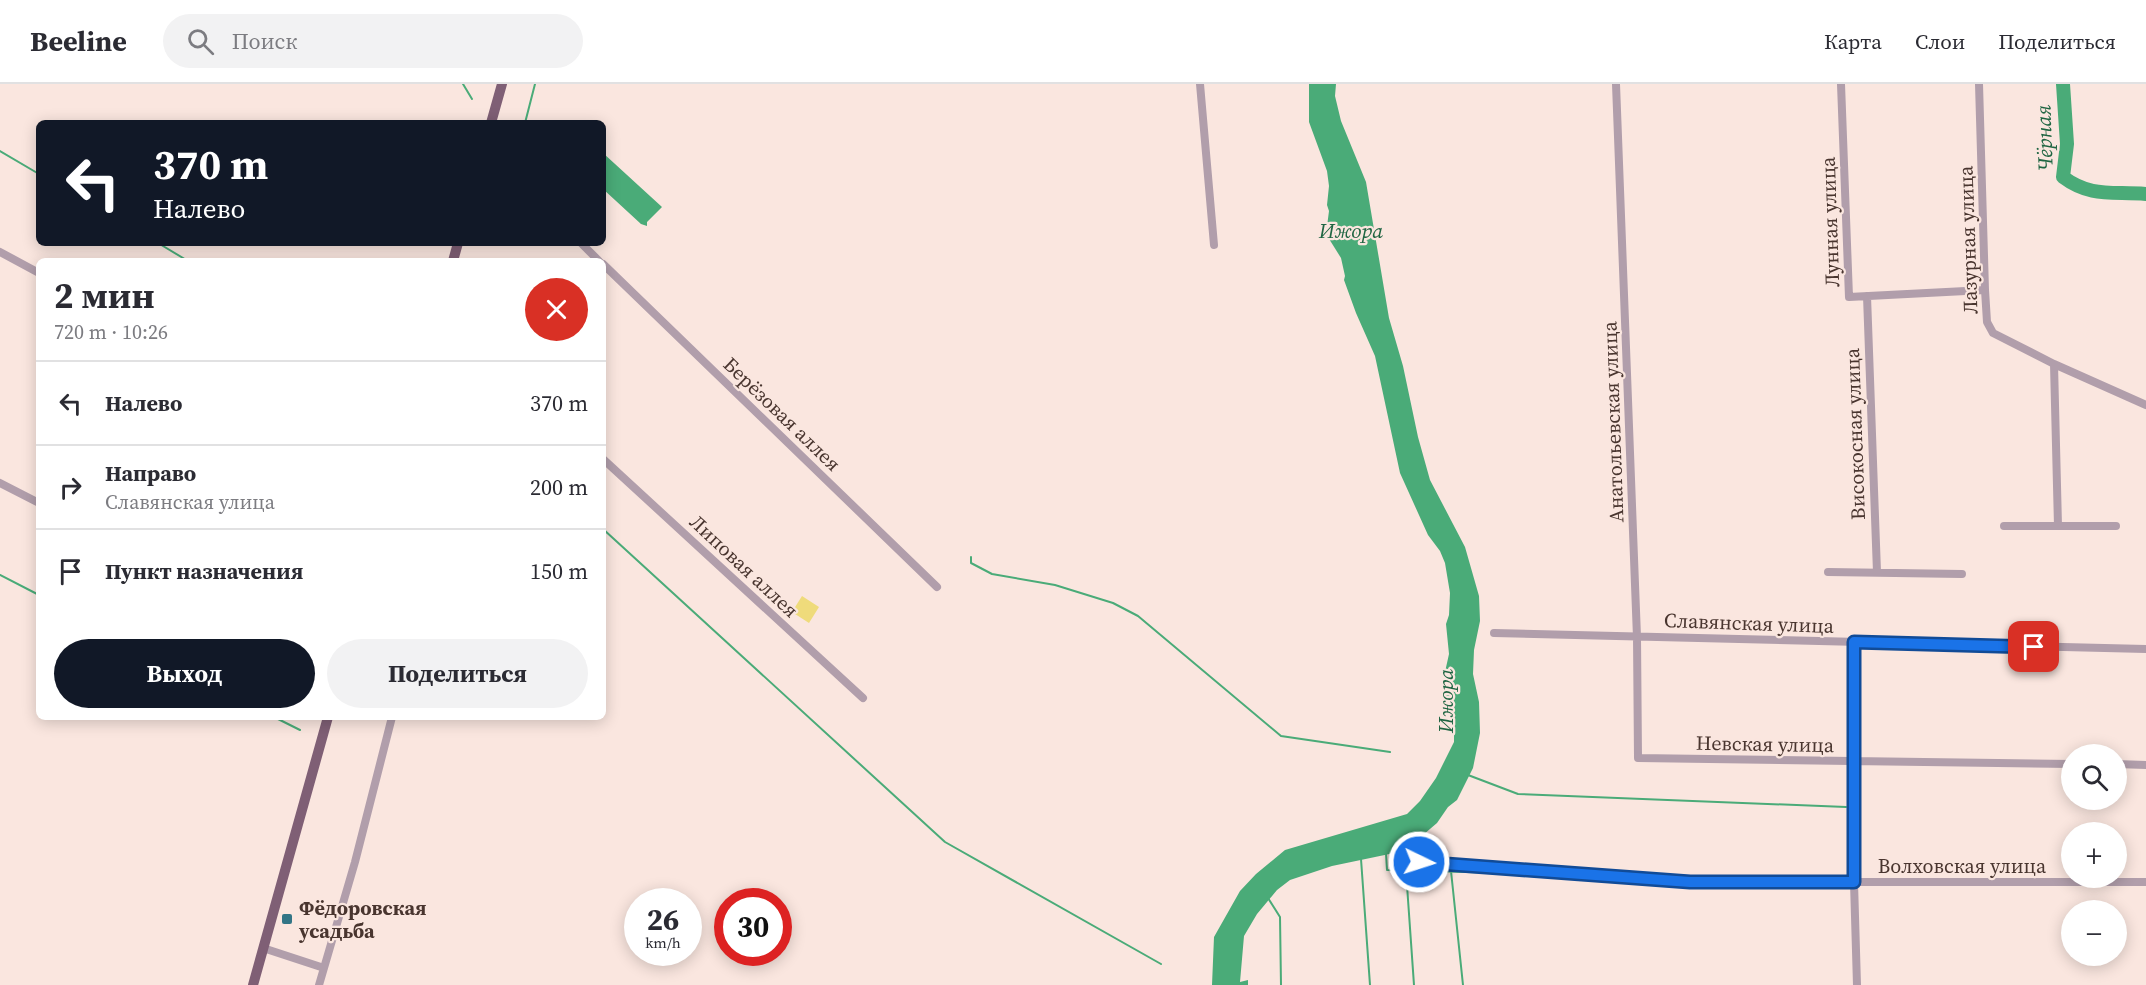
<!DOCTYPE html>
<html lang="ru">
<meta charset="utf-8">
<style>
:root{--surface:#fff;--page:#f2f2f3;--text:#2b2b33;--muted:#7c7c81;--line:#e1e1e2;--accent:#111827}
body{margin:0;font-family:"Source Serif 4",serif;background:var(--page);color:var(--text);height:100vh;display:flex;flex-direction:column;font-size:22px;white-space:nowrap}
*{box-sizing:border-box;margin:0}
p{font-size:20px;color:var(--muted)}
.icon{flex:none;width:33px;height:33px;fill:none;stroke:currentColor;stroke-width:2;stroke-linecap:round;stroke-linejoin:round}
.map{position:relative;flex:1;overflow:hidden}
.drawer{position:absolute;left:36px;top:174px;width:570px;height:462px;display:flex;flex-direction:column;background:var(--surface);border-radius:9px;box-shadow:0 3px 15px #0003}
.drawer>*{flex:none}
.banner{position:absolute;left:36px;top:36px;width:570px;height:126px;border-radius:9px;box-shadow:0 3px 15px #0003;background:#111827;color:#fff;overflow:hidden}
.controls{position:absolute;left:2061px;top:660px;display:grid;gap:12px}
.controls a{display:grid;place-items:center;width:66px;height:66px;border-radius:50%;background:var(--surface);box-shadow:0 3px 15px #0003;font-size:30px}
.speed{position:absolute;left:624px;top:804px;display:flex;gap:12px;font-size:30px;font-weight:700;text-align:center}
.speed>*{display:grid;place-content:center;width:78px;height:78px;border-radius:50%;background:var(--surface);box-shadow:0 3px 15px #0003;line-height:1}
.speed small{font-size:15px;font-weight:400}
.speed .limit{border:9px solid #d22;background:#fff;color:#111}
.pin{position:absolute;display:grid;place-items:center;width:51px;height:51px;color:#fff;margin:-26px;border-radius:12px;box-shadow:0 3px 9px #0006}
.me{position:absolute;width:66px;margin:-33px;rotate:94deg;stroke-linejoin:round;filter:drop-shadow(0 0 4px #0008)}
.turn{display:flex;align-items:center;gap:21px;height:126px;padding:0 18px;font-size:27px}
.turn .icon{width:78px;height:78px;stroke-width:2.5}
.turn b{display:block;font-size:42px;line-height:51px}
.round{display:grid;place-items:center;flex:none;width:63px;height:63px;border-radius:32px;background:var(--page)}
.summary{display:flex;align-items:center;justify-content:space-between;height:102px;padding:0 18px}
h1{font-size:36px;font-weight:700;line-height:45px}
.action{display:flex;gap:12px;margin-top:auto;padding:12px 18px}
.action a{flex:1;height:69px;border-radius:36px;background:var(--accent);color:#fff;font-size:24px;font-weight:700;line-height:69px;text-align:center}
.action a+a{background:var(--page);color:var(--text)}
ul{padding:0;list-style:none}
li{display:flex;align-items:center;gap:18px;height:84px;padding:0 18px;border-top:2px solid var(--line)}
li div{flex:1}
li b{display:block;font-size:22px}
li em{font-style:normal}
header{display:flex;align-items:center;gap:36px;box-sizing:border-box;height:84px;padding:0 30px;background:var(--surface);border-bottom:2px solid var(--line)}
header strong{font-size:28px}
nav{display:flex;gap:33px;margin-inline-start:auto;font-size:21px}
.search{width:420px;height:54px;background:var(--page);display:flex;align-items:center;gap:15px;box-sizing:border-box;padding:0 21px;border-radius:33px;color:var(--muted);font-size:22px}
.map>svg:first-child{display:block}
</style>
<header>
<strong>Beeline</strong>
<div class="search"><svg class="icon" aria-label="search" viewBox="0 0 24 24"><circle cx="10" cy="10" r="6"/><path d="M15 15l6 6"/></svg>Поиск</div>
<nav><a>Карта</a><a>Слои</a><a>Поделиться</a></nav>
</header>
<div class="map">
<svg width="2146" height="901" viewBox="0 0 2146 901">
<rect width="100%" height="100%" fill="#fae6df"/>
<!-- green -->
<path fill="#efdb7b" d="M802 512 819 523 809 539 792 528Z"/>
<!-- water -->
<path fill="#4aab78" d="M1309 0H1336L1335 12 1341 37 1366 98 1389 234 1403 282 1418 353 1430 396 1465 463 1479 512 1480 537 1474 566 1473 590 1479 618 1480 649 1473 684 1457 716 1448 723 1437 739 1410 762 1399 768 1332 782 1290 796 1277 806 1257 830 1244 852 1240 898 1248 896V901H1212L1214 853 1240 807 1256 790 1285 766 1407 730 1420 717 1436 694 1454 658V635L1444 617 1445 588 1449 570 1446 540 1449 531 1450 509 1445 479 1440 467 1428 451 1400 389 1375 272 1356 229 1344 196 1345 192 1341 174 1326 150 1329 127 1327 121 1329 102 1327 87 1309 38Z
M603 69 662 123 647 138V142L641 140 603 105Z"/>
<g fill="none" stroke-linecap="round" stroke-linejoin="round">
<!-- stream -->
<path stroke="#4aab78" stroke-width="2" d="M463 0 472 15
M525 39 535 0
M0 67 39 90
M158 159 188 177
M603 445 945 758 1161 880
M971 473V479L992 490 1055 501 1113 519 1138 532 1281 652 1390 668
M0 491 39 511
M274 633 300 646
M1468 691 1518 710 1846 723
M1386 770 1387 786 1506 789
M1361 775 1370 901
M1406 787 1414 901
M1451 787 1463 901
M1268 814 1280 833 1281 901"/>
<!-- river -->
<path stroke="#4aab78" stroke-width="14" d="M2063 0 2067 60 2063 93C2091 114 2113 107 2146 110"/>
<!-- minor -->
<path stroke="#b19eab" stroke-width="8" d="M1200 0 1214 161
M1616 0 1637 553 1638 674 2072 680
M1841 0 1849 213 1985 206
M1979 0 1985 206 1987 238 1993 249 2054 280 2146 321
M581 159 599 177
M0 168 39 189
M603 180 937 503
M1867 212 1877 488
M2054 280 2058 442
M603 375 863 614
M0 399 39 419
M2004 442H2116
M1828 488 1962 490
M1494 549 2146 565
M1854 558V798L1857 901
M2116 680 2146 681
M1419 778 1690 798H2146
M263 864 324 884
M319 901 355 778 392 633"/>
<!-- major -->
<path stroke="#7f5f75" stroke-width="10" d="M491 39 502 0
M453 177 458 159
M253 901 328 633"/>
</g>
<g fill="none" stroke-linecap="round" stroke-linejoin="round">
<defs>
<path id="route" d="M1419 778 1690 798H1854V558L2034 563"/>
</defs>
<!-- route casing -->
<use href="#route" stroke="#114b97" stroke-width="15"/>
<!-- route -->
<use href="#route" stroke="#1a73e8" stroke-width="10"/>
</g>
<!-- markers -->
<rect fill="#327586" stroke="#fae6df" stroke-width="2" x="281" y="829" width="12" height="12" rx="3"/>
<g text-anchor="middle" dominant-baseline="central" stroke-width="4.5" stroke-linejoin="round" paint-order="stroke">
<!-- street labels -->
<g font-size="20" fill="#49352f" stroke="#fae6df">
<text transform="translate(1830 138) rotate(-92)">Лунная улица</text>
<text transform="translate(1968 156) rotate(-92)">Лазурная улица</text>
<text transform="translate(782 330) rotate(44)">Берёзовая аллея</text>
<text transform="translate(1613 338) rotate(-92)">Анатольевская улица</text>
<text transform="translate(1855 350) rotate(-92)">Високосная улица</text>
<text transform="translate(744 482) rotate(43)">Липовая аллея</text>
<text transform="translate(1749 539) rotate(2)">Славянская улица</text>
<text transform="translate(1765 660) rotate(1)">Невская улица</text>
<text x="1962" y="782">Волховская улица</text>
</g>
<!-- poi labels -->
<g font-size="20" font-weight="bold" fill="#49352f" stroke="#fae6df" text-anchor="start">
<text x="299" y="824">Фёдоровская<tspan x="299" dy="23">усадьба</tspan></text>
</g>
<!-- water labels -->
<g font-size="21" font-style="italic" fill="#1f6542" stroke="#fae6df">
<text transform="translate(2044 54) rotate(-92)">Чёрная</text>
<text x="1351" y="146">Ижора</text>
<text transform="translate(1445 617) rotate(-90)">Ижора</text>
</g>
</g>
</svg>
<div class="controls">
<a><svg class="icon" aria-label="search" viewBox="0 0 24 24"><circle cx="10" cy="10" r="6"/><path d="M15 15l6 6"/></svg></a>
<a>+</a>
<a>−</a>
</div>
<div class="speed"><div>26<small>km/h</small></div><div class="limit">30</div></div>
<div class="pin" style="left:2034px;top:563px;background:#d93025"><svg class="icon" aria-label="arrive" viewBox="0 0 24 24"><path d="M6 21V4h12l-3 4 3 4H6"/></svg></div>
<svg class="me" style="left:1419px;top:778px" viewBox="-20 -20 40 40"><circle r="17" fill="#1a73e8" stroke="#fff" stroke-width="3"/><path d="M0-11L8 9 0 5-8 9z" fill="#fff"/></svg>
<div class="banner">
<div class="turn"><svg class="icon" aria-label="left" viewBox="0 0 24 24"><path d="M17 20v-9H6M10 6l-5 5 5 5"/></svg><div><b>370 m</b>Налево</div></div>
</div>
<section class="drawer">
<div class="summary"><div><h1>2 мин</h1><p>720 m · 10:26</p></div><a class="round" style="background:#d93025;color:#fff"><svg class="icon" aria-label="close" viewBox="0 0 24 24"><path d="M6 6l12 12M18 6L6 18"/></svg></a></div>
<ul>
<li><svg class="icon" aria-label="left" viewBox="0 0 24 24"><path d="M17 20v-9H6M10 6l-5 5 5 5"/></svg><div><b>Налево</b></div><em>370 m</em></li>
<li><svg class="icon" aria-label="right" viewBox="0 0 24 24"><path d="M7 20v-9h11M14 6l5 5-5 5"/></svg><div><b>Направо</b><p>Славянская улица</p></div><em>200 m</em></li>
<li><svg class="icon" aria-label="arrive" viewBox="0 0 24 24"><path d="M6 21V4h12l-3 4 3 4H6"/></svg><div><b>Пункт назначения</b></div><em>150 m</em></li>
</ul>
<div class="action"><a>Выход</a><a>Поделиться</a></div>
</section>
</div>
